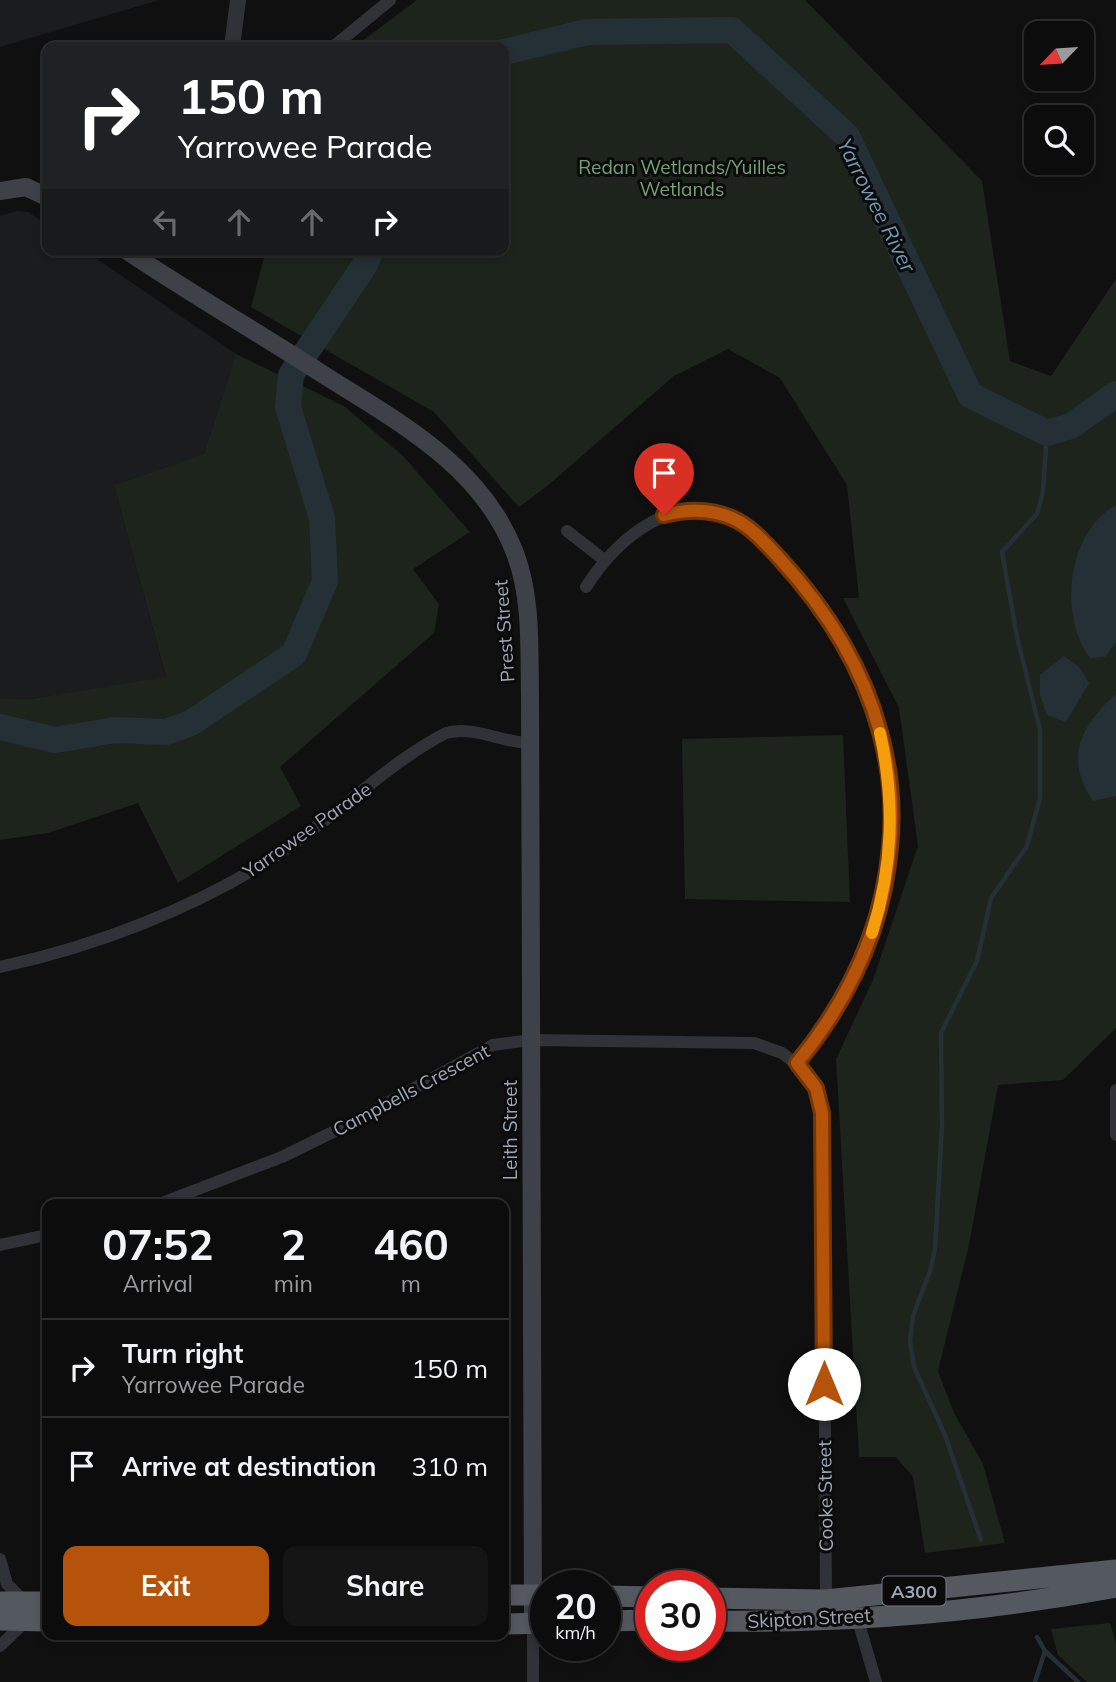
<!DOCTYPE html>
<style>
:root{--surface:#0c0c0d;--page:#151516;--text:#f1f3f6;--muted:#9a9b9d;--line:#2c2c2e;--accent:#b45309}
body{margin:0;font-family:Mulish,sans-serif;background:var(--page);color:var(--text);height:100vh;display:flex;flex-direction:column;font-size:26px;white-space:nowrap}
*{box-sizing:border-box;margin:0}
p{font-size:23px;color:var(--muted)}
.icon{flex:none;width:38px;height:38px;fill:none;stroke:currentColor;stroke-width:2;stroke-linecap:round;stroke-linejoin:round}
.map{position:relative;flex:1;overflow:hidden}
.details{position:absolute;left:42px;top:1199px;width:467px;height:441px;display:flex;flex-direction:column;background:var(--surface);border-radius:14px;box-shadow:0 4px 10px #0003,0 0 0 2px var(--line)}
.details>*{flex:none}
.guide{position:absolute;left:42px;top:42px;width:467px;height:214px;border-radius:14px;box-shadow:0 4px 10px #0003,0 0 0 2px var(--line);background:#202124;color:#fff;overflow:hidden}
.needle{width:46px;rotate:245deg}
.tools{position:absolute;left:1024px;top:21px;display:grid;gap:14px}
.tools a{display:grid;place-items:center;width:70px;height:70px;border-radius:14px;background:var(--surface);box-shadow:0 4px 10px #0003,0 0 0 2px var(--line);font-size:35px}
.speed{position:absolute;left:530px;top:1570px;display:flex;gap:14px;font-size:35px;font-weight:700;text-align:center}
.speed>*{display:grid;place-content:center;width:91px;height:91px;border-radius:50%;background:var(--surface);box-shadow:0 4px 10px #0003,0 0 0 2px var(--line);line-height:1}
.speed small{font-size:18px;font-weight:400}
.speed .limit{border:10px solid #d22;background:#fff;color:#111}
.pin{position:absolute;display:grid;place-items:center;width:60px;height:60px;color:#fff;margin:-72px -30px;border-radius:50% 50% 50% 0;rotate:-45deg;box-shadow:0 0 7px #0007}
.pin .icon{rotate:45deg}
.me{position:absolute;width:77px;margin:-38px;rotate:0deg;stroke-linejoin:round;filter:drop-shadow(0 0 5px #0008)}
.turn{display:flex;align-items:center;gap:24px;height:147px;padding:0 21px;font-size:32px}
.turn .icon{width:91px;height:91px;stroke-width:2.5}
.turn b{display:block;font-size:49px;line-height:60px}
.lanes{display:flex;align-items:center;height:66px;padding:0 21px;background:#0003;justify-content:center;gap:35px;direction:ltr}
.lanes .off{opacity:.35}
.eta{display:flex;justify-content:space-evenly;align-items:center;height:119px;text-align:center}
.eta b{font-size:42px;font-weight:700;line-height:49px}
.primary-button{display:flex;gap:14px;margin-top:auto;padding:14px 21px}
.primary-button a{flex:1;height:80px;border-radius:14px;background:var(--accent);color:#fff;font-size:28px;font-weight:700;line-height:80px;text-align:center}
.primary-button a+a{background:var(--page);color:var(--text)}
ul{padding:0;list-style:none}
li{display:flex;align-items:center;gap:21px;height:98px;padding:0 21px;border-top:2px solid var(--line)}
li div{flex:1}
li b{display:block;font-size:26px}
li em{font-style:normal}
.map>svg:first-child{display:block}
</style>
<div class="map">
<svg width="1116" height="1682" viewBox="0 0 1116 1682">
<rect width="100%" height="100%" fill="#101011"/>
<!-- built -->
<path fill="#1b1c1e" d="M0 0H159L0 47Z
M16 211 28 212 47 225V250H84L236 354 204 454 114 485 166 678 30 699 0 698V216Z"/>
<!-- green -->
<path fill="#1c241c" d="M417 0H805L982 181 1010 361 1051 376 1116 279V1028L1063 1080 998 1085 969 1245 938 1371 954 1413 983 1464 1005 1543 925 1553 913 1477 896 1457H859L836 1059 873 980 918 846 899 708 843 598H859L847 485 780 378 728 349 674 376 546 487 519 507 434 412 251 307 266 250H504V47H354Z
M236 354 344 406 403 456 470 532 413 569 439 604 434 633 280 767 301 806 178 883 138 803 48 833 0 840V698L30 699 166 677 114 485 204 454Z
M843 735 850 902 685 899 682 739Z
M1110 1623 1116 1643V1682H1087L1058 1655 1051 1629Z"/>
<!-- water -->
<path fill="#253036" d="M1116 505V642L1105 657 1090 658C1058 616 1067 532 1116 505Z
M1064 656 1079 667 1089 683 1066 722 1047 715 1040 695V675Z
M1116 694V796L1093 801C1064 759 1080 726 1116 694Z"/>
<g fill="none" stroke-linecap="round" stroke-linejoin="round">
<!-- stream -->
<path stroke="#253036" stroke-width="4.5" d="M981 1540 945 1435 914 1367 910 1341 913 1316 930 1271 935 1249 942 1124 941 1033 977 961 991 898 1027 846 1040 798V730L1017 637 1002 552 1037 514 1043 491 1047 433
M1045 1651 1078 1682
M1035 1682 1045 1651 1037 1637"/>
<!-- river -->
<path stroke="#253036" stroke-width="26" d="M504 52 587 32 732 30 847 136 970 395 1047 433 1071 426 1116 394
M0 727 55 740 115 730 166 732 191 723 294 654 325 581 322 518 288 407 291 375 364 266 371 250"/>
<!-- minor -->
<path stroke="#303237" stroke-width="12" d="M333 47 390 0
M567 531 603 559
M586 587C618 537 678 486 740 522 760 534 774 553 790 570 832 616 863 670 879 731 890 767 893 809 890 847 884 927 848 1001 797 1063
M0 967C97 946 195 908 279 854 334 818 389 762 446 733 474 725 502 743 530 743
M1116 1090V1135
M159 1204 282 1157 347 1125 493 1045 531 1040 754 1043 782 1053 804 1070 819 1096 823 1113 826 1600
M0 1245 47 1235
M0 1559 7 1584 25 1602
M857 1617 876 1682
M533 1623V1682
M0 1646 26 1621"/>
<!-- tertiary -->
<path stroke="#303237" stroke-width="16" d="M232 47 238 0"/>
<!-- secondary -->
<path stroke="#3e4147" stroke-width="18" d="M0 191 26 187 47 197
M126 250C191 294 259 333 324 375 398 422 482 466 515 553 532 598 529 647 530 695L533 1623"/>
<!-- trunk -->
<path stroke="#54585f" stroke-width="21" d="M504 1595H546
M606 1596 651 1597
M710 1598 826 1600 1116 1570
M0 1602H47
M0 1620 47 1621
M606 1621 651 1620
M710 1621C845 1623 983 1612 1116 1587
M504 1624 546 1623"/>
</g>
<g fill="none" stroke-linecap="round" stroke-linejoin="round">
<defs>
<path id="route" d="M664 515C687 509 711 509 732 518 752 527 766 544 780 559 826 609 862 665 880 732 890 769 894 809 890 847 883 928 848 1001 797 1063L816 1088 822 1113 824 1384"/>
</defs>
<!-- route casing -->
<use href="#route" stroke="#753606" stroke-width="18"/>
<!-- route -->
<use href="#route" stroke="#b45309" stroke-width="12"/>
<!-- slow -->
<path stroke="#f59e0b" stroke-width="12" d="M872 933C893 866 895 802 880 733"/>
</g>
<g text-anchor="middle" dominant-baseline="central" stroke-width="6" stroke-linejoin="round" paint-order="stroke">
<!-- shield labels -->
<rect fill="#0b0b0c" stroke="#737882" stroke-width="2" x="882.5" y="1576.5" width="63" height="29" rx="5"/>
<g font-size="18" font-weight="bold" fill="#9fa7b4">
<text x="914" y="1591">A300</text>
</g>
<!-- park labels -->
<g font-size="19" fill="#75a174" stroke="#0b0b0c">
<text x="682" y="167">Redan Wetlands/Yuilles<tspan x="682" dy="22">Wetlands</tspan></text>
</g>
<!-- street labels -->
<g font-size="19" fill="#9fa7b4" stroke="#0b0b0c">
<text transform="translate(504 631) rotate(-94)">Prest Street</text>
<text transform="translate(307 830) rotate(-35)">Yarrowee Parade</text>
<text transform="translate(411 1090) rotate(-28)">Campbells Crescent</text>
<text transform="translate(510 1130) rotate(-90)">Leith Street</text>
<text transform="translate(825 1496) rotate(-91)">Cooke Street</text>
<text transform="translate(809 1618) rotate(-3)">Skipton Street</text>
</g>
<!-- water labels -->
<g font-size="21" font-style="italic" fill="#719bb4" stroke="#0b0b0c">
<text transform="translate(877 205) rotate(63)">Yarrowee River</text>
</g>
</g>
</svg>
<div class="tools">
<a><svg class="needle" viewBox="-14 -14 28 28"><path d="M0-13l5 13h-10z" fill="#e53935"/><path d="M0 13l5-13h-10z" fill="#9a9b9d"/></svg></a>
<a><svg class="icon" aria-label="search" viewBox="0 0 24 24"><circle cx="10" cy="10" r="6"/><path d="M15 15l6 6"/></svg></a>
</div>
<div class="speed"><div>20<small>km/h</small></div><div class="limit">30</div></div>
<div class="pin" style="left:664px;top:515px;background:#d93025"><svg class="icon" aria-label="arrive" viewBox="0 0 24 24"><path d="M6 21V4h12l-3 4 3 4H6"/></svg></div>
<svg class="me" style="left:824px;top:1384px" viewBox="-20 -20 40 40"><circle r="19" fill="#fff"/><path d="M0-13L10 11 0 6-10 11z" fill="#b45309"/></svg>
<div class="guide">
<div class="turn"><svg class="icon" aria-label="right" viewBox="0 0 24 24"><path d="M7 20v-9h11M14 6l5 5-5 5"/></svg><div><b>150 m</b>Yarrowee Parade</div></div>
<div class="lanes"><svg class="icon off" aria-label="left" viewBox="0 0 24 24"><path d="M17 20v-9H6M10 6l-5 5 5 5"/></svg><svg class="icon off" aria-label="ahead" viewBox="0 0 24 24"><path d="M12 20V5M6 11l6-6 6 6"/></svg><svg class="icon off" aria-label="ahead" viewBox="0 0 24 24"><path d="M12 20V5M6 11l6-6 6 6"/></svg><svg class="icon" aria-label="right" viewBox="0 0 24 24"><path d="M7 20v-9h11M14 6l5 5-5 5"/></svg></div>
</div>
<section class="details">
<div class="eta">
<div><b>07:52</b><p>Arrival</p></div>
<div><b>2</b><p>min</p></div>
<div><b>460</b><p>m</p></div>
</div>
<ul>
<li><svg class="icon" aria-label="right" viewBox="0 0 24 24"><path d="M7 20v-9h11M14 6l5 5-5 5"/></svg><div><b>Turn right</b><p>Yarrowee Parade</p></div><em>150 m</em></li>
<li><svg class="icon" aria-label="arrive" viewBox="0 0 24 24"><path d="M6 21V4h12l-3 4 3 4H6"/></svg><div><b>Arrive at destination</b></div><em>310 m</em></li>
</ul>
<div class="primary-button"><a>Exit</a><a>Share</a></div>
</section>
</div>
